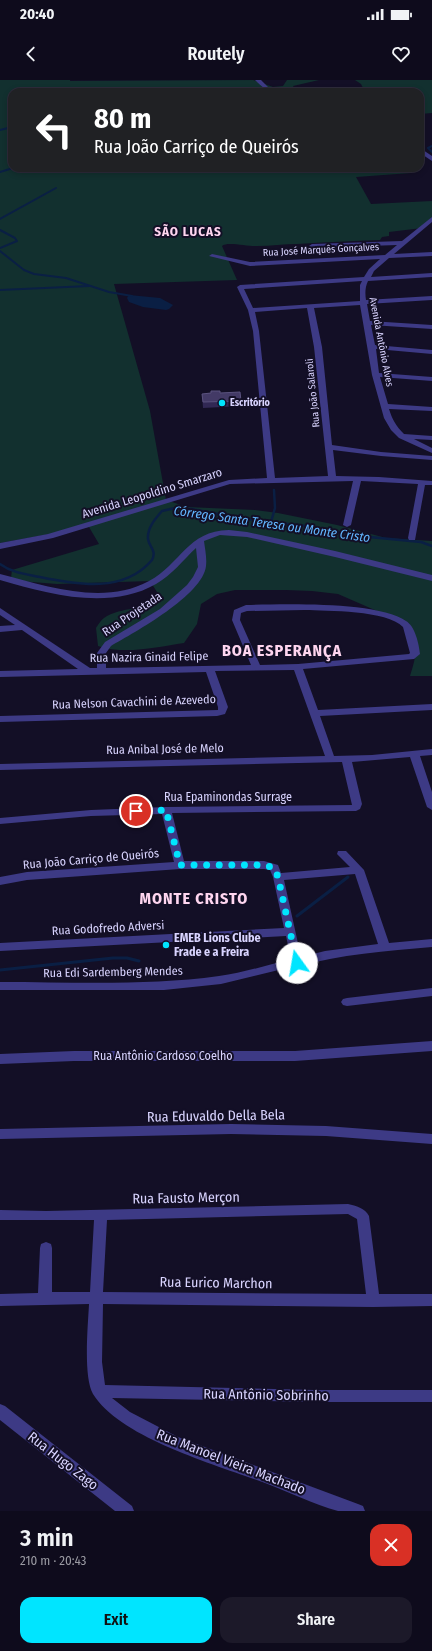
<!DOCTYPE html>
<meta charset="utf-8">
<style>
:root{--surface:#0e0b1c;--page:#1c1929;--text:#f1f3f6;--muted:#9b9ba3;--line:#2e2b3b;--accent:#00e5ff}
body{margin:0;font-family:"Fira Sans Condensed",sans-serif;background:var(--page);color:var(--text);height:100vh;display:flex;flex-direction:column;font-size:15px;white-space:nowrap}
*{box-sizing:border-box;margin:0}
p{font-size:13px;color:var(--muted)}
.icon{flex:none;width:22px;height:22px;fill:none;stroke:currentColor;stroke-width:2;stroke-linecap:round;stroke-linejoin:round}
.map{position:relative;height:1431px;overflow:hidden}
.side{display:flex;flex-direction:column;background:var(--surface);flex:1}
.side>*{flex:none}
.banner{position:absolute;left:8px;top:8px;width:416px;height:84px;border-radius:12px;box-shadow:0 2px 6px #0003,0 0 0 1px var(--line);background:#202124;color:#fff;overflow:hidden}
.pin{position:absolute;display:grid;place-items:center;width:34px;height:34px;color:#fff;margin:-17px;border:2px solid #fff;border-radius:50%;box-shadow:0 1px 4px #0007}
.me{position:absolute;width:44px;margin:-22px;rotate:347deg;stroke-linejoin:round;filter:drop-shadow(0 0 3px #0008)}
.turn{display:flex;align-items:center;gap:14px;height:84px;padding:0 20px;font-size:18px}
.turn .icon{width:52px;height:52px;stroke-width:2.5}
.turn b{display:block;font-size:28px;line-height:34px}
.round{display:grid;place-items:center;flex:none;width:42px;height:42px;border-radius:12px;background:var(--page)}
.head{display:flex;align-items:center;justify-content:space-between;height:68px;padding:0 20px}
h1{font-size:24px;font-weight:600;line-height:30px}
.button{display:flex;gap:8px;margin-top:auto;padding:8px 20px}
.button a{flex:1;height:46px;border-radius:12px;background:var(--accent);color:#111;font-size:16px;font-weight:600;line-height:46px;text-align:center}
.button a+a{background:var(--page);color:var(--text)}
.status{display:flex;justify-content:space-between;align-items:center;height:28px;padding:0 20px;background:var(--surface);direction:ltr}
.status svg{height:11px;fill:currentColor}
header{display:flex;justify-content:space-between;align-items:center;height:52px;padding:0 20px;background:var(--surface);font-size:18px;font-weight:600}
.map>svg:first-child{display:block}
</style>
<div class="status"><b>20:40</b><svg viewBox="0 0 49 12"><path d="M0 12V9h3v3zM5 12V6h3v6zM10 12V3h3v9zM15 12V0h3v12zM26 1h20v11H26zM47 4h2v5h-2z"/></svg></div>
<header><svg class="icon" aria-label="back" viewBox="0 0 24 24"><path d="M15 5l-7 7 7 7"/></svg>Routely<svg class="icon" aria-label="heart" viewBox="0 0 24 24"><path d="M12 20l-8-8c-3-5 5-10 8-4 3-6 11-1 8 4z"/></svg></header>
<div class="map">
<svg width="432" height="1431" viewBox="0 0 432 1431">
<rect width="100%" height="100%" fill="#130f26"/>
<!-- green -->
<path fill="#12302f" d="M0 0H70V1L253 0 273 7 283 6 287 0H319L293 6 296 12H12V88H407L411 93 356 97 371 124 432 121V137L422 148 389 152V156L382 157 380 160C353 161 325 162 297 164 284 164 271 166 257 166 249 167 227 161 222 166L237 200 114 204 150 331 166 420 187 427 255 430 278 433 337 445 386 458 432 461V596H410C418 571 417 568 409 543L377 531 338 514 312 511 286 510H235L217 514 201 524 197 544 184 563C157 567 125 575 98 566L96 548C98 545 101 540 104 538 123 525 144 534 157 512L150 501 57 504 19 501 11 498 12 490 99 464 89 447 0 463Z
M355 0H432V33L420 34V12H365L361 4Z"/>
<!-- water -->
<path fill="#0a1f44" d="M129 215 160 218 173 225 169 229 166 230 143 227 129 222 127 218Z"/>
<g fill="none" stroke-linecap="round" stroke-linejoin="round">
<!-- stream-far2 -->
<path stroke="#0a1f44" stroke-width="2" d="M0 50 8 48
M432 66 428 68 432 72
M0 92 13 88
M0 139 56 108
M0 150 15 158 17 161 0 168
M0 171 24 190 34 194 66 198 109 212 132 216
M0 210 89 206"/>
<!-- stream-far1 -->
<path stroke="#0a1f44" stroke-width="2.5" d="M271 442 275 428 274 410
M0 484C12 493 26 494 40 497 78 505 124 513 152 480 157 470 149 467 148 459 147 448 155 439 162 431L175 428 192 429 238 438 305 446 359 456 421 462 432 466"/>
<!-- stream -->
<path stroke="#0a1f44" stroke-width="3" d="M297 836 348 797
M0 890 113 878H127L139 881"/>
<!-- minor -->
<path fill="#3d3a85" fill-rule="evenodd" d="M255 0H261L268 7 277 12C267 12 262 7 255 0Z
M420 68 432 76V81L420 73Z
M432 137V142L394 174 432 172V176L389 178 374 191 371 197 432 193V197L368 201C365 207 365 214 366 220L432 216V220L367 224 370 241 432 245V249L371 245 375 265 432 270V274L376 269 379 293 432 297V301L380 297 388 324 432 327V331L389 329C392 339 396 346 404 354L432 356V360L414 359 432 368V373L399 358 391 350 384 338 372 295 360 225 314 228 322 267 332 365 381 372 432 376V380L381 376 333 370 336 396 379 397 432 401V405H425L415 460H409L408 458 418 404 361 401 351 445 347 447 343 445 353 401 230 404 53 458 0 469V463L48 454 229 400 267 398 253 251 248 230 237 207 240 205 364 197 369 189 380 179 250 186 209 176 212 174 250 182 385 175 397 165 312 168 309 166 312 164 402 161ZM362 201 360 205V221L253 228 244 209ZM307 228 314 267 328 396 275 398 259 251 255 232Z
M229 450 247 452 335 471 432 495V501L335 477 247 457 220 455 204 461C205 469 207 478 206 486 203 515 135 552 111 566L106 573V588L251 585 232 540 234 530 246 525C282 524 378 521 406 541 415 546 419 564 420 574L414 579 303 589 318 630 432 624V630L320 636 334 676 372 675 432 669V675L420 676 432 712V730L427 727 410 677 352 682 362 724 360 729 356 731 172 733 184 781H264L278 785 281 793 350 787 337 774 338 771H346L364 790 389 863 432 859V867C387 871 340 874 297 887L295 886 221 904 164 910H0V902C73 902 147 906 219 896 243 893 267 885 291 879L286 856 0 871V863L284 848 273 797 270 790 264 789H180L27 800 0 805V797L27 792 174 782 162 734 91 736 0 744V738L91 730 166 727 352 725 342 682 0 690V684L325 676 294 590 215 591 228 627 225 634 217 636 0 642V636L218 630V627L206 592 0 597V591L78 589 22 550 0 552V546L15 545 0 535V528L90 588H97V573L105 562 160 529 187 505 193 497 198 487 196 468C183 480 172 495 156 504 109 531 48 514 0 500V494C47 506 103 526 149 501 181 484 187 451 229 450ZM304 530C327 531 387 530 403 547L410 573 409 574 298 584 260 585 240 540 241 533 247 531ZM355 794 378 864 325 871 301 877 284 800Z
M432 908V916L347 926 343 925 341 922 343 919 347 918Z
M432 961V971L295 981H74L0 984V974L74 971H295Z
M231 1044 326 1046 432 1054V1064L326 1056 231 1054 0 1059V1049Z
M348 1124C356 1126 365 1128 369 1136L379 1214H432V1226L373 1227 103 1224 102 1282 105 1305 314 1310H432V1322H314L112 1318 130 1332 178 1357 358 1424 363 1426 365 1431C357 1431 346 1431 338 1431 313 1424 289 1412 265 1403 217 1385 120 1358 93 1314 83 1297 88 1245 89 1224L0 1226V1214L38 1213 40 1168 41 1164 46 1162 51 1164 52 1168V1212H90L94 1140H0V1130L46 1131ZM348 1134 357 1139 366 1214 103 1212 107 1140Z
M0 1324 5 1326 132 1426 134 1431H115L0 1340Z"/>
</g>
<!-- wall -->
<path fill="#312854" d="M211 311 220 313 241 321V326L203 328 202 314 211 313Z"/>
<!-- building -->
<path fill="#433a66" stroke="#5a527e" d="M211 311H220V313L240 312 241 321 203 322 202 314 211 313Z"/>
<g fill="none" stroke-linecap="round" stroke-linejoin="round">
<!-- route -->
<path stroke="#00e5ff" stroke-width="7" stroke-dasharray="0 12.6" d="M136 731 166 730 180 785H264L274 788 278 797 297 883"/>
</g>
<!-- markers -->
<g fill="#00e5ff" stroke="#130f26" stroke-width="1.5">
<circle cx="222" cy="323" r="4"/>
<circle cx="166" cy="865" r="4"/>
</g>
<g text-anchor="middle" dominant-baseline="central" stroke-width="4" stroke-linejoin="round" paint-order="stroke">
<!-- far-street labels -->
<g font-size="10" fill="#d9d4ff" stroke="#130f26">
<text transform="translate(321 170) rotate(-3)">Rua José Marquês Gonçalves</text>
<text transform="translate(381 262) rotate(79)">Avenida Antônio Alves</text>
<text transform="translate(313 313) rotate(-96)">Rua João Salaroli</text>
</g>
<!-- far-poi labels -->
<g font-size="10" font-weight="bold" fill="#d9d4ff" stroke="#130f26" text-anchor="start">
<text x="230" y="323">Escritório</text>
</g>
<!-- street labels -->
<g font-size="12" fill="#d9d4ff" stroke="#130f26">
<text transform="translate(152 413) rotate(-17)">Avenida Leopoldino Smarzaro</text>
<text transform="translate(132 534) rotate(-34)">Rua Projetada</text>
<text transform="translate(149 577) rotate(-1)">Rua Nazira Ginaid Felipe</text>
<text transform="translate(134 622) rotate(-2)">Rua Nelson Cavachini de Azevedo</text>
<text transform="translate(165 669) rotate(-1)">Rua Anibal José de Melo</text>
<text x="228" y="717">Rua Epaminondas Surrage</text>
<text transform="translate(91 779) rotate(-5)">Rua João Carriço de Queirós</text>
<text transform="translate(108 848) rotate(-3)">Rua Godofredo Adversi</text>
<text transform="translate(113 892) rotate(-1)">Rua Edi Sardemberg Mendes</text>
<text x="163" y="976">Rua Antônio Cardoso Coelho</text>
</g>
<!-- poi labels -->
<g font-size="12" font-weight="bold" fill="#d9d4ff" stroke="#130f26" text-anchor="start">
<text x="174" y="858">EMEB Lions Clube<tspan x="174" dy="14">Frade e a Freira</tspan></text>
</g>
<!-- far-district labels -->
<g font-size="13" font-weight="bold" letter-spacing="1" fill="#ffd6f0" stroke="#130f26">
<text x="188" y="151">SÃO LUCAS</text>
</g>
<!-- water labels -->
<g font-size="13" font-style="italic" fill="#62b6ff" stroke="#130f26">
<text transform="translate(272 444) rotate(8)">Córrego Santa Teresa ou Monte Cristo</text>
</g>
<!-- near-street labels -->
<g font-size="14" fill="#d9d4ff" stroke="#130f26">
<text transform="translate(216 1036) rotate(-1)">Rua Eduvaldo Della Bela</text>
<text transform="translate(186 1118) rotate(-1)">Rua Fausto Merçon</text>
<text transform="translate(216 1203) rotate(1)">Rua Eurico Marchon</text>
<text transform="translate(266 1315) rotate(1)">Rua Antônio Sobrinho</text>
<text transform="translate(63 1381) rotate(38)">Rua Hugo Zago</text>
<text transform="translate(231 1382) rotate(21)">Rua Manoel Vieira Machado</text>
</g>
<!-- district labels -->
<g font-size="16" font-weight="bold" letter-spacing="1" fill="#ffd6f0" stroke="#130f26">
<text x="282" y="570">BOA ESPERANÇA</text>
<text x="194" y="818">MONTE CRISTO</text>
</g>
</g>
</svg>
<div class="pin" style="left:136px;top:731px;background:#d93025"><svg class="icon" aria-label="arrive" viewBox="0 0 24 24"><path d="M6 21V4h12l-3 4 3 4H6"/></svg></div>
<svg class="me" style="left:297px;top:883px" viewBox="-20 -20 40 40"><circle r="19" fill="#fff"/><path d="M0-13L10 11 0 6-10 11z" fill="#00e5ff"/></svg>
<div class="banner">
<div class="turn"><svg class="icon" aria-label="left" viewBox="0 0 24 24"><path d="M17 20v-9H6M10 6l-5 5 5 5"/></svg><div><b>80 m</b>Rua João Carriço de Queirós</div></div>
</div>
</div>
<section class="side">
<div class="head"><div><h1>3 min</h1><p>210 m · 20:43</p></div><a class="round" style="background:#d93025;color:#fff"><svg class="icon" aria-label="close" viewBox="0 0 24 24"><path d="M6 6l12 12M18 6L6 18"/></svg></a></div>
<div class="button"><a>Exit</a><a>Share</a></div>
</section>
